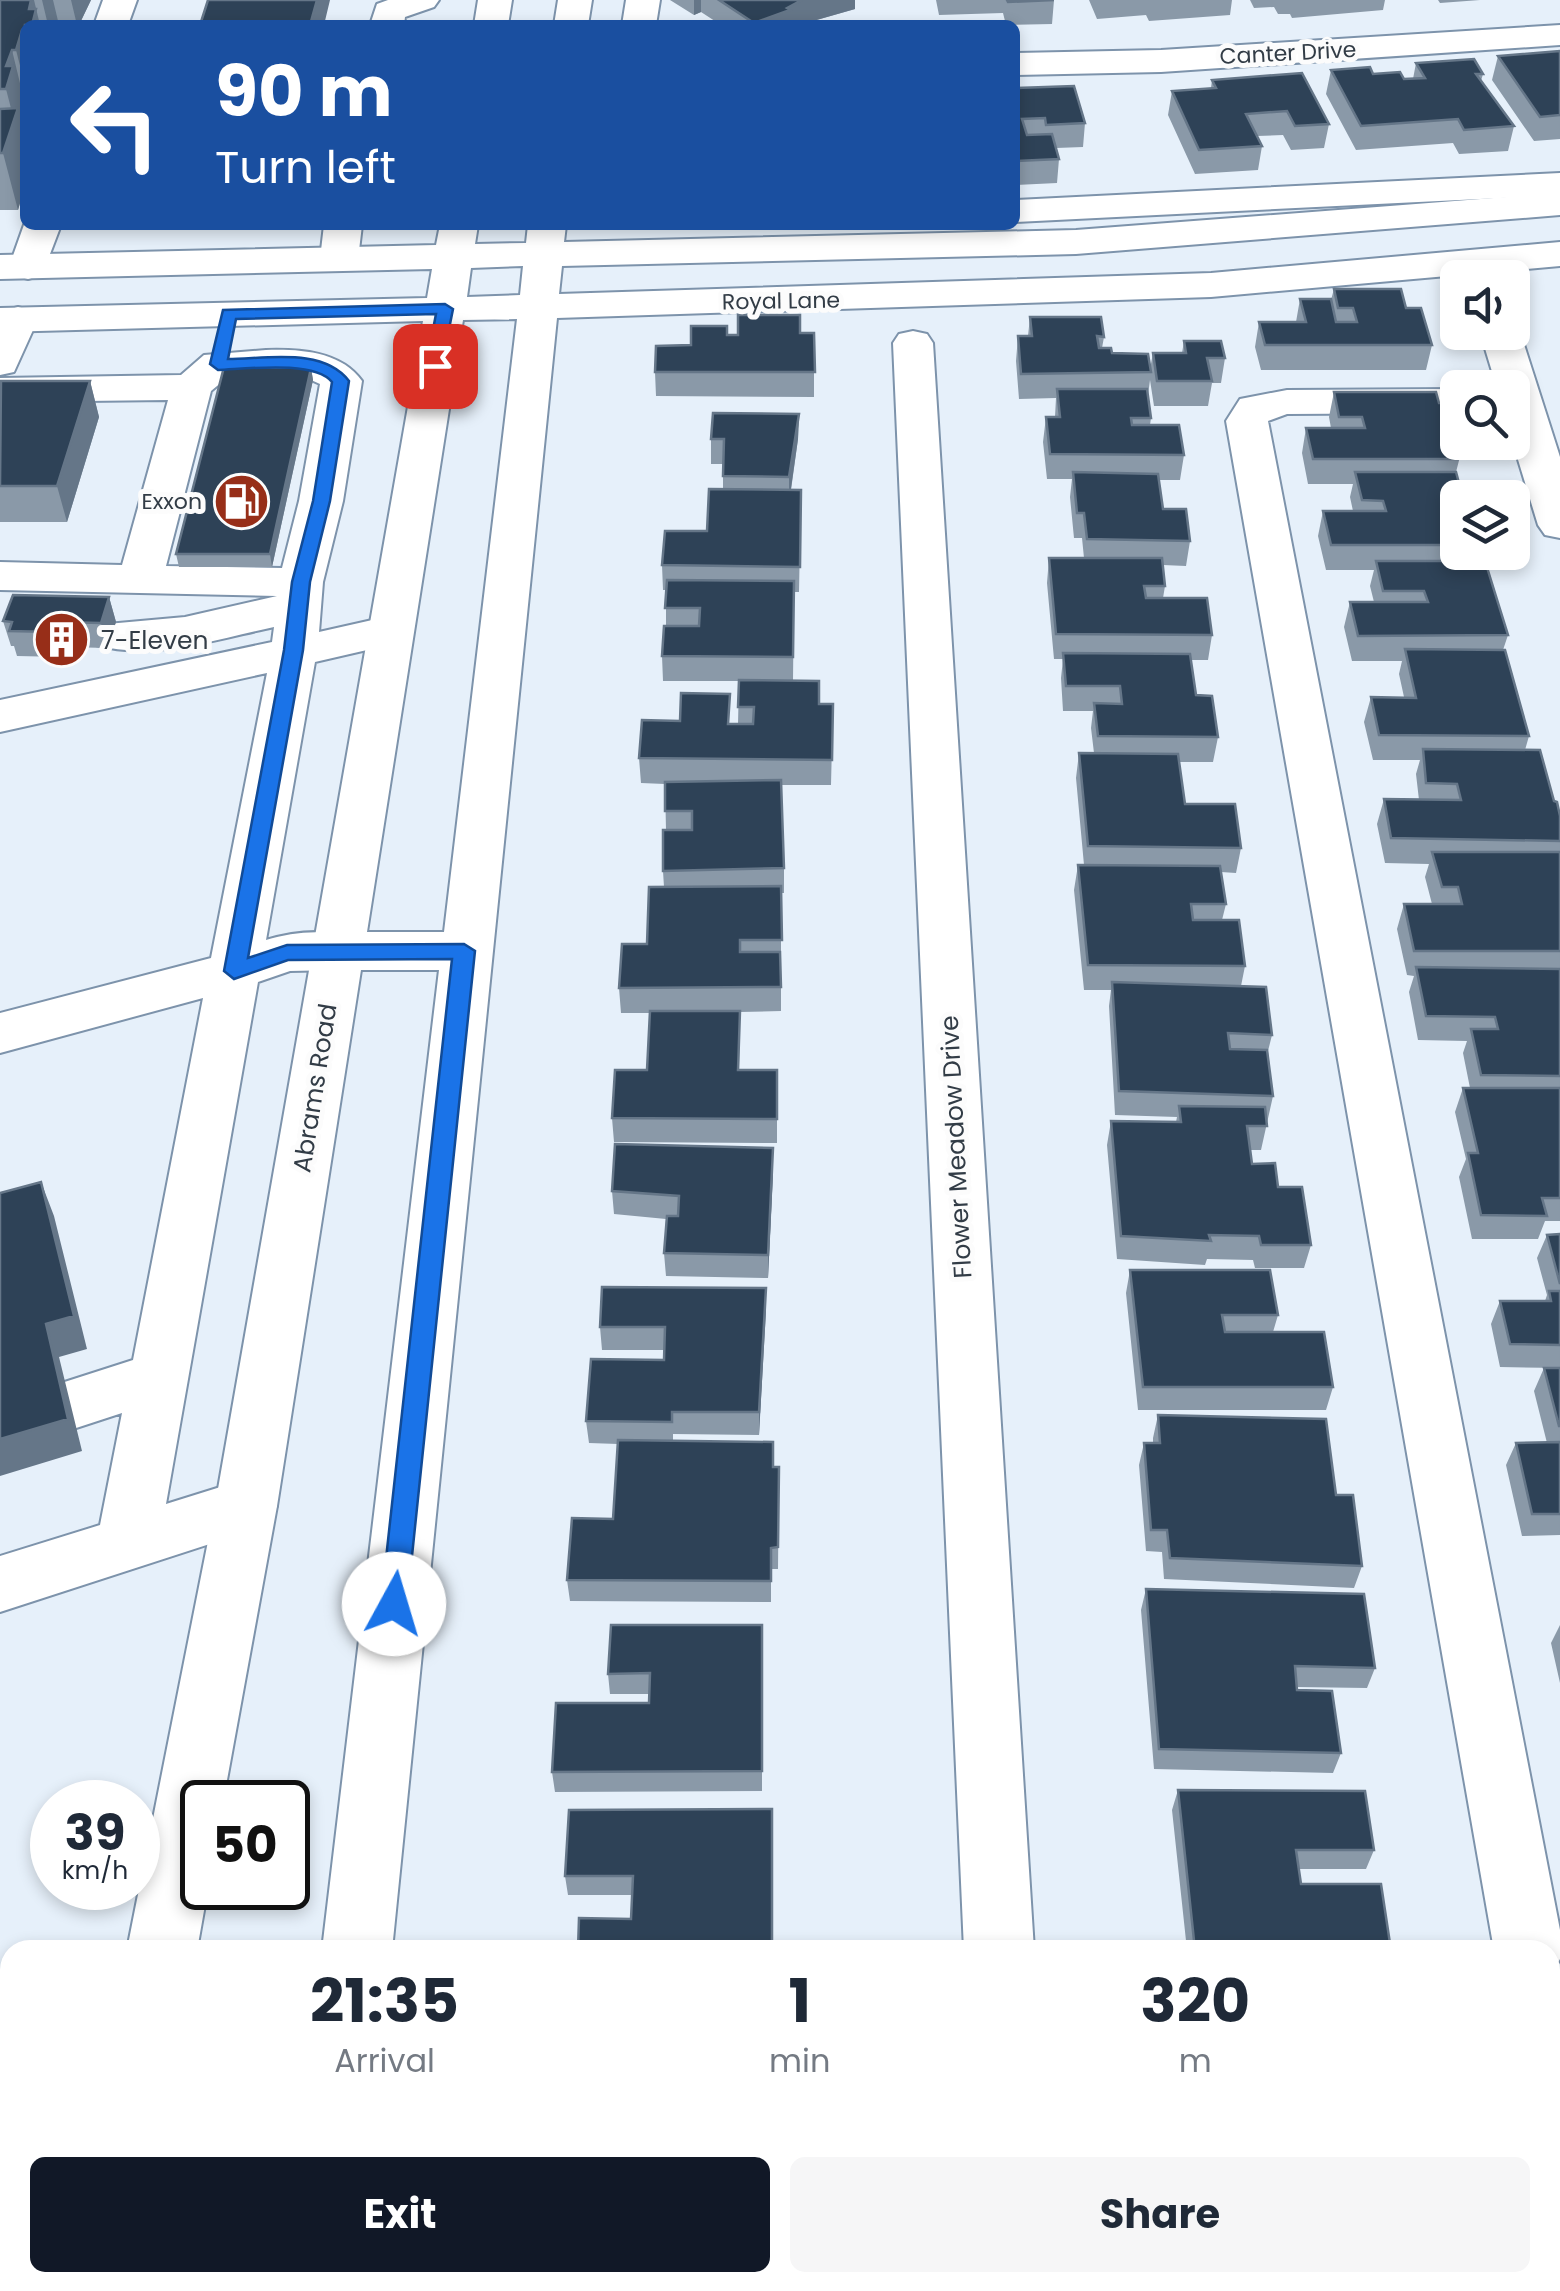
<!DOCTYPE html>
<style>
:root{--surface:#fff;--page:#f6f6f7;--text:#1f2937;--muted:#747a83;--accent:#111827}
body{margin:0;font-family:Poppins,sans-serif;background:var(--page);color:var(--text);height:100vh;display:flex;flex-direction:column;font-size:38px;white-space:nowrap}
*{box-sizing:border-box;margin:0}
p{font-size:32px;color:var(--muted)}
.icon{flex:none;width:55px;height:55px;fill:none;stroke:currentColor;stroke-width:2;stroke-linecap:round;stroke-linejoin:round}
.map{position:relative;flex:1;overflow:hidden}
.panel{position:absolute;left:0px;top:1940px;width:1560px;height:352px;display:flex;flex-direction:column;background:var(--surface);border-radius:30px 30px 0 0;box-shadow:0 5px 15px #0003}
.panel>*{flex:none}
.banner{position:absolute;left:20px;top:20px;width:1000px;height:210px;border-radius:15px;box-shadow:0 5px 15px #0003;background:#1a4fa0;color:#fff;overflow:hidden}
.tools{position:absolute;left:1440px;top:260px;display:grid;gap:20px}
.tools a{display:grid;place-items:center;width:90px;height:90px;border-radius:15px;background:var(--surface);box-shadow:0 5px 15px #0003;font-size:50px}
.speed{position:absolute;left:30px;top:1780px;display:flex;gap:20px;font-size:50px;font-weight:700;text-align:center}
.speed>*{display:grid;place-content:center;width:130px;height:130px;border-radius:50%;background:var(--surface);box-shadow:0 5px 15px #0003;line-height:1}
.speed small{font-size:25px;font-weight:400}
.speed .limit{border:5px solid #111;border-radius:15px;background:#fff;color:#111}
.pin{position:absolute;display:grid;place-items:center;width:85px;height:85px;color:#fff;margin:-42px;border-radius:20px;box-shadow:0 5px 15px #0006}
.me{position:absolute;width:110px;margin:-55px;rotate:6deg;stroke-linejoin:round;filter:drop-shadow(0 0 8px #0008)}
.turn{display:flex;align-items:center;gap:35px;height:210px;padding:0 30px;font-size:45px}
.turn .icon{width:130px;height:130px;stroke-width:2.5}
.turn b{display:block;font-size:70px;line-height:85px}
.eta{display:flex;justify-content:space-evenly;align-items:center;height:170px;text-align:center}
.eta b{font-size:60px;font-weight:700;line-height:70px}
.cta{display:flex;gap:20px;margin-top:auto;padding:20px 30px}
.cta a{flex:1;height:115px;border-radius:15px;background:var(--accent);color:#fff;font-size:40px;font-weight:700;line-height:115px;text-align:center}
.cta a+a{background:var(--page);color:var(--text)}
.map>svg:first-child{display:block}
</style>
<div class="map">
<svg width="1560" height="2291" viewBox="0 0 1560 2291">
<rect width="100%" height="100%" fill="#e6f0fa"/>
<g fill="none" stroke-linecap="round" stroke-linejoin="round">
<defs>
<path id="minor" d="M103 0H137L128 25H94Z
M388 0H439L434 7 405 17 404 25H370L377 4Z
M626 0H660L656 25H622Z
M1560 25V45L1161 72 1015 75V53L1161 50Z
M1560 173V195L1015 222V200Z
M25 222V225H61L42 275 28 279 14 275 9 267Z
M324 225H362L358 259 353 267 339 271 325 267 320 259Z
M18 307 32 311 38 319 14 372 0 375V316L4 311Z
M1512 323 1520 332 1560 457V538L1545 535 1538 525 1512 440V388H1497L1480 332H1512Z
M913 331 927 334 933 343 1034 1950H964L893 343 899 334Z
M266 350C299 349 341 351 362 381L343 501 323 582 319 632 390 616 406 621 413 631 406 641 315 662 266 940C295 931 327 929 356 938L364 951 356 964 338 970 290 971 258 982 166 1504 246 1479 268 1487 277 1506 268 1525 0 1612V1556L100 1525 122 1413 70 1430 49 1423 40 1405 49 1387 133 1360 203 998 0 1053V1013L211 958 267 673 0 732V700L272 642 274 627C218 639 153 661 96 645L89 635 96 625 185 617 277 596 0 590V562L122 565 168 400 0 402V378L181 375 204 355ZM266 374 300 375 320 384 299 501 282 568 166 566 211 391 229 376Z
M1458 389V413L1287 414 1268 421 1560 1930V1959L1550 1976V1950H1494L1226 421 1240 399 1287 390Z
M10 2005V2077L0 2081V2009Z
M1550 2025 1560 2029V2151L1550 2147Z
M979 2282H1055V2291H979Z"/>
<path id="major" d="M478 0H512L508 25H474Z
M558 0H592L588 25H554Z
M1560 193V215L1076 254 562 266 559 294 1211 273 1560 242V266L1211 297 557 318 392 1950H322L439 970H361L277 1506 223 1802H202V1888H208L197 1950H127L215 1506 423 321 0 332V308L427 298 432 269 0 279V255L436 245 440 225H478L475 244 526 243 528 225H566L564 242 1076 230ZM523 266 520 295 467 297 471 268ZM517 319 444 932H367L463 320Z
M76 2282H152L151 2291H75Z
M283 2282H359L358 2291H282Z"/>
</defs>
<!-- minor casing -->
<use href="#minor" stroke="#7d93ab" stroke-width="4"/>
<!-- major casing -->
<use href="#major" stroke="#7d93ab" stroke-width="4"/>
<!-- minor -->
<use href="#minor" fill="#fff" fill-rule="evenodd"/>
<!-- major -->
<use href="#major" fill="#fff" fill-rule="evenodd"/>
</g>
<!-- wall -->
<path fill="#8a99a8" d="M0 0H91L79 25H25L24 132 25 186 18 210H0Z
M670 0H855V9L799 25H721L701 12 694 15Z
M936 0H1054L1052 24 1006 25 1003 13 939 15Z
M1089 0H1232L1230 15 1149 21 1146 15 1097 19Z
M1250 0H1385L1383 10 1292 18 1290 14H1278L1274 7 1254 8Z
M1438 0H1480L1440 3Z
M1560 51V139L1534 141 1492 80 1498 56Z
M1416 63 1483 74 1481 81 1514 126 1508 151 1459 154 1453 143 1356 150 1326 94 1331 70 1373 74 1404 79H1413Z
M1212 80 1329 124 1324 148 1291 150 1283 135 1257 136 1262 146 1258 170 1195 174 1168 115 1172 91 1211 88Z
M1015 88 1085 123 1083 147 1056 148 1059 159 1057 183 1015 185Z
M1334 289 1406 308 1432 345 1426 370H1261L1255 347 1259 322H1296L1300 299 1331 300Z
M1030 317 1104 337 1102 348 1112 353 1150 369 1153 353H1182L1184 341 1225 358 1221 383H1212L1208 406H1154L1150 380 1148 395 1151 418 1150 425 1184 455 1180 480H1159L1163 509 1190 541 1186 566 1163 565 1165 586 1163 598 1212 635 1208 660H1191L1196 695 1218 737 1213 762H1179L1185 804 1241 848 1236 873 1221 872 1226 904 1222 920 1245 966 1241 986 1272 1035 1268 1051 1273 1096 1261 1150H1250L1252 1164 1278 1187 1311 1245 1304 1268H1255L1253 1260 1207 1259 1205 1265 1117 1259 1107 1145 1111 1121 1176 1122 1177 1117 1115 1115 1109 1006 1111 990H1084L1074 890 1078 865H1084L1076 778 1079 753H1094L1091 728 1093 711H1063L1061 678 1063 659H1054L1047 583 1049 558H1084L1082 538H1074L1070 497 1072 479H1047L1043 442 1046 417H1055L1056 398 1019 399 1016 361 1018 336H1028Z
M800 333H814V397L656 396 655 372 691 345 727 335Z
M311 368 313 380 272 567H179L176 554Z
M90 381 99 417 67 522H0V384Z
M1334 392 1439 403 1462 449 1456 472 1458 552H1475L1472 561 1508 635 1503 650 1529 736 1525 750 1560 841V1221H1545L1538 1239H1472L1459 1177 1466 1159 1455 1112 1463 1088H1470L1463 1053 1467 1041 1418 1040 1409 992 1414 976 1407 975 1397 929 1404 904H1432L1425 877 1429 864 1385 863 1377 824 1384 799 1419 800 1416 774 1420 760H1373L1364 722 1371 697H1404L1399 674 1402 661H1352L1344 627 1350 602H1374L1370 586 1374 570H1326L1318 536 1323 511H1353L1350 497 1353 484H1308L1302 453 1306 428H1331L1329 417Z
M799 414 798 439 791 490H801L799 592H794L793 680 819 704H833L831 785H781L784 868V893H781V1011L740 1012 739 1070H777V1143L614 1142 612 1118 647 1070 650 1013H621L619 988 647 944 664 887 663 871 666 830 665 784 641 783 639 758 730 724H738L739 681H663L662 656 666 626V590H663L662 565 707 531 723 489V464H711V439Z
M109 597 116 622 107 648 66 647 63 657 17 656 14 646H11L3 621Z
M773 1172 768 1278 666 1276 664 1253 666 1219 614 1214 612 1191Z
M1560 1234V1368L1500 1367 1491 1324 1500 1301H1545L1547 1295 1537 1258 1547 1235Z
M1130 1270 1278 1315 1273 1332 1333 1387 1326 1410H1138L1126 1293Z
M766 1288 759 1435 673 1434V1441L773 1467H779L778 1569H771V1602L570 1601 567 1580 613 1519 618 1444 589 1443 586 1421 664 1360V1350H602L600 1327Z
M1544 1368H1560V1535L1522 1536 1506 1465 1516 1443H1547L1534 1391Z
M1158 1415 1336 1495 1362 1566 1354 1588 1164 1579 1162 1552 1146 1551 1139 1465 1144 1443H1153V1438Z
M1146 1589 1375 1668 1367 1688 1297 1687V1690L1341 1753 1333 1773 1154 1769 1141 1610Z
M762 1625V1791L555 1792 552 1772 649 1703V1694H610L608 1674Z
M1560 1625V1683L1551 1643Z
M1178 1790 1374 1850 1366 1869H1299L1301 1884 1391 1950H1187L1172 1810Z
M772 1809 632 1895H568L565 1876Z"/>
<!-- shaded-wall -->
<path fill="#657688" d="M31 0H34L40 25H32L29 9Z
M42 0H53L59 25H48Z
M71 0H91L79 25H77Z
M317 0H330L324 25H310Z
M694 0H701V12L694 15Z
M802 0H855V9L799 25H754V23Z
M22 30 25 41V85L16 50Z
M12 50 25 104 24 132 25 186 18 210 3 153 14 120 6 89V66Z
M311 368 313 380 272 567 270 554Z
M90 381 99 417 67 522 57 486Z
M799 414 798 439 789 502V477Z
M109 597 116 622 107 648 101 623Z
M59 622 66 647 63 657 55 632Z
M773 1148V1172L768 1278V1255Z
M41 1182 54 1216 87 1349 59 1357 82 1451 0 1476V1439L46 1324Z
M766 1288V1311L759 1435V1412Z"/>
<!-- building -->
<path fill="#2e4257" stroke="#657688" stroke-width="2.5" d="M0 0H31L29 9H36L32 25H25V30H22L16 50H12L6 66H13L6 89H0Z
M208 0H317L310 25H200Z
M719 0H802L787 8 790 10 754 23Z
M1007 0H1054L1008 2Z
M1560 51V115L1540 117 1498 56Z
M1474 59 1483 74H1476L1514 126 1464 130 1458 119 1361 126 1331 70 1370 67 1373 74 1400 72 1404 79 1425 78 1416 63Z
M1302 73 1329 124 1295 126 1287 111 1246 114 1262 146 1199 150 1172 91 1216 88 1212 80Z
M1074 86 1085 123 1046 125 1045 118 1022 119 1027 135 1052 134 1059 159 1015 161V88Z
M18 108 3 153H0V109Z
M1334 289H1401L1406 308H1421L1432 345H1265L1259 322H1306L1300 299H1331L1336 322H1357L1353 308H1338Z
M738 315H800V333H814L815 372H655L656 346 691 345V326H727V335H738Z
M1030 317H1101L1104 337 1097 336 1099 348H1111L1112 353 1148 354 1151 372 1021 374 1018 336H1032Z
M1184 341H1221L1225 358H1207L1212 381H1157L1153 353H1186Z
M224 367 311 368 270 554H176Z
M1 381H90L57 486H0Z
M1057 389H1147L1151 418H1131L1132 425H1179L1184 455 1050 454 1046 417H1060Z
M1334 392H1436L1439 403H1449L1458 432V442H1460L1462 449H1454L1457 459H1313L1306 428H1365L1362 417H1339Z
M713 413 799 414 789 477 723 476 724 439H711Z
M1073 472 1158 474 1163 509H1186L1190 541 1087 539 1084 513H1077Z
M1355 472H1456L1463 498H1458V545H1331L1323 511H1386L1383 501 1362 500Z
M709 489 801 490 800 567 662 565 665 531H707Z
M1049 558H1162L1165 586H1144L1146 598H1207L1212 635 1056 634Z
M1376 561H1485L1508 635 1358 636 1350 602H1428L1424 591H1383Z
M667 580 794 581 793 657 662 656 664 626H699L700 608H665Z
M13 595 109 597 101 623 59 622 55 632 9 631 12 622 3 621Z
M1405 649 1505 650 1529 736 1379 735 1371 697 1416 698Z
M1063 653 1190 654 1196 695 1212 696 1218 737 1098 736 1094 703 1122 704 1120 686H1066Z
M739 680 819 681V704H833L832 760 639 758 642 720 680 721 681 693 730 694 728 724H753L754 707H738Z
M1423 749 1540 750 1554 801 1557 802 1560 816V841L1391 838 1384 799 1461 800 1457 784 1426 783Z
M1079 753 1178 754 1185 804H1235L1241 848 1088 846Z
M781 780 784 868 663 871V830H692V811H665V782Z
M1432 852H1560V951H1414L1404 904H1462L1458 887H1442Z
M1078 865 1220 866 1226 904H1191L1193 920H1239L1245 966 1088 965Z
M781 886 782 940H740V952H780L781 987 619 988 622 944H647L649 887Z
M1416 967 1560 969V1076L1481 1075 1471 1029H1498L1495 1017 1426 1016Z
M1112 982 1266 987 1272 1035 1228 1033 1230 1049 1267 1050 1273 1096 1119 1091Z
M650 1011H740L738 1070H777V1119L612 1118 615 1070H647Z
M1463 1088H1560V1198H1542L1547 1216 1481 1215 1468 1153H1478Z
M1179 1106 1265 1107 1267 1126H1247L1252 1164 1275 1163 1278 1187H1302L1311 1245H1261L1259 1236 1209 1235 1211 1241 1121 1236 1111 1121 1181 1122Z
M615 1144 773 1148 768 1255 664 1253 667 1216H678L679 1196 612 1191Z
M41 1182 74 1316 46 1324 68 1419 0 1439V1193Z
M1560 1234V1284L1547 1235Z
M1130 1270H1270L1278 1315H1222L1225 1332H1324L1333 1387H1143Z
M602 1287 766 1288 759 1412H672V1422L586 1421 591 1359 664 1360 665 1327H600Z
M1549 1291H1560V1345L1510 1344 1500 1301H1551Z
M1544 1368H1560V1426H1559Z
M1158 1415 1326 1419 1336 1495H1353L1362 1566 1170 1558 1167 1530H1151L1144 1443H1160Z
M618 1440 773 1442V1467H779L778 1547 771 1548V1581L567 1580 572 1518 613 1519Z
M1560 1442V1514H1532L1516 1443Z
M1146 1589 1364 1594 1375 1668 1295 1666 1297 1690 1332 1691 1341 1753 1159 1749Z
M611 1625H762V1771L552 1772 556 1703H649L650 1673 608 1674Z
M1178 1790 1365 1791 1374 1850H1296L1301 1884H1381L1391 1950H1195Z
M772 1809V1950H578L579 1918 631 1919 633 1876H565L569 1810Z
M579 2282H770L769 2291H578Z"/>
<!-- route -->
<path fill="#1a73e8" stroke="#114b97" stroke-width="2.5" d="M445 304 453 309 441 369 426 366 436 314 236 319 228 359C266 359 323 347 349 381L330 501 310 582 303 650 248 958 287 945 464 944 475 951 407 1604 403 1613 394 1616 385 1613 381 1604 452 959 288 960 234 979 224 971 284 650 292 582 313 501 332 382C314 360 246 369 218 370L210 364 223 310Z"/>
<!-- icons -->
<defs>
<symbol id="fuel-disc" viewBox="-11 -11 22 22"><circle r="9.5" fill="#972e18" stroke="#fcfcfc"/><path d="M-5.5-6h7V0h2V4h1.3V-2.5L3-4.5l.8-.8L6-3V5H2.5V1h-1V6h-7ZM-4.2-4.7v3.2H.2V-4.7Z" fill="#fff"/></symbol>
<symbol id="building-disc" viewBox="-11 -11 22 22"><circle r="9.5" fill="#972e18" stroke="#fcfcfc"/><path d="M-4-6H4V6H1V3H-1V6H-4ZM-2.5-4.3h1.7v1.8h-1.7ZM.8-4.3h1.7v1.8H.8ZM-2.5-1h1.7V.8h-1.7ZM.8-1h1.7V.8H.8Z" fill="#fff"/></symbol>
</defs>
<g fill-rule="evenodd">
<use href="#fuel-disc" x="210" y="470" width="63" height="63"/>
<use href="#building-disc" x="30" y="608" width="63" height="63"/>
</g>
<g text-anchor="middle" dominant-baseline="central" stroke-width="10" stroke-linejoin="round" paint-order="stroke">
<!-- far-street labels -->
<g font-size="22" fill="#323c46" stroke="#fcfcfc">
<text transform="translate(1288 53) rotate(-3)">Canter Drive</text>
<text transform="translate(781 301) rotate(-1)">Royal Lane</text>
</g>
<!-- far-poi labels -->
<g font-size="22" fill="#323c46" stroke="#fcfcfc" text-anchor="end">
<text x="202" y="501">Exxon</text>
</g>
<!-- poi labels -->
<g font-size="25" fill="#323c46" stroke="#fcfcfc" text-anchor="start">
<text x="101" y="640">7-Eleven</text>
</g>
<!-- street labels -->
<g font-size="25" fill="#323c46" stroke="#fcfcfc">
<text transform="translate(315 1088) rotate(-81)">Abrams Road</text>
<text transform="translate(956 1147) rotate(-93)">Flower Meadow Drive</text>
</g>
</g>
</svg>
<div class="tools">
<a><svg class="icon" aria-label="sound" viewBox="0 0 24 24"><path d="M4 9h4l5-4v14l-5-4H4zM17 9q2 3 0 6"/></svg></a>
<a><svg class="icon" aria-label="search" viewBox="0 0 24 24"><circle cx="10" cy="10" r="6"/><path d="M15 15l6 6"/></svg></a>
<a><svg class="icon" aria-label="layers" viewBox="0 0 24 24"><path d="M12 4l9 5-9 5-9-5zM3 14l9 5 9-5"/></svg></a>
</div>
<div class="speed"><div>39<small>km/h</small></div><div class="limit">50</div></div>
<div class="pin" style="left:435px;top:366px;background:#d93025"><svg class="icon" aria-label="arrive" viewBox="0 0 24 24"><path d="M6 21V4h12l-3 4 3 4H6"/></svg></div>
<svg class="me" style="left:394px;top:1604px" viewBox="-20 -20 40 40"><circle r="19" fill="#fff"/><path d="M0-13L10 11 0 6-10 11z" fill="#1a73e8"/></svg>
<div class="banner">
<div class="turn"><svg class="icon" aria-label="left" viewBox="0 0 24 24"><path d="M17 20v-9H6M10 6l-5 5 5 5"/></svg><div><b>90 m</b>Turn left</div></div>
</div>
<section class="panel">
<div class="eta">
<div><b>21:35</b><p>Arrival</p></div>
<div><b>1</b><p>min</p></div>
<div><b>320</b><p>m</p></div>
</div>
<div class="cta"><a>Exit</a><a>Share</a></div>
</section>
</div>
